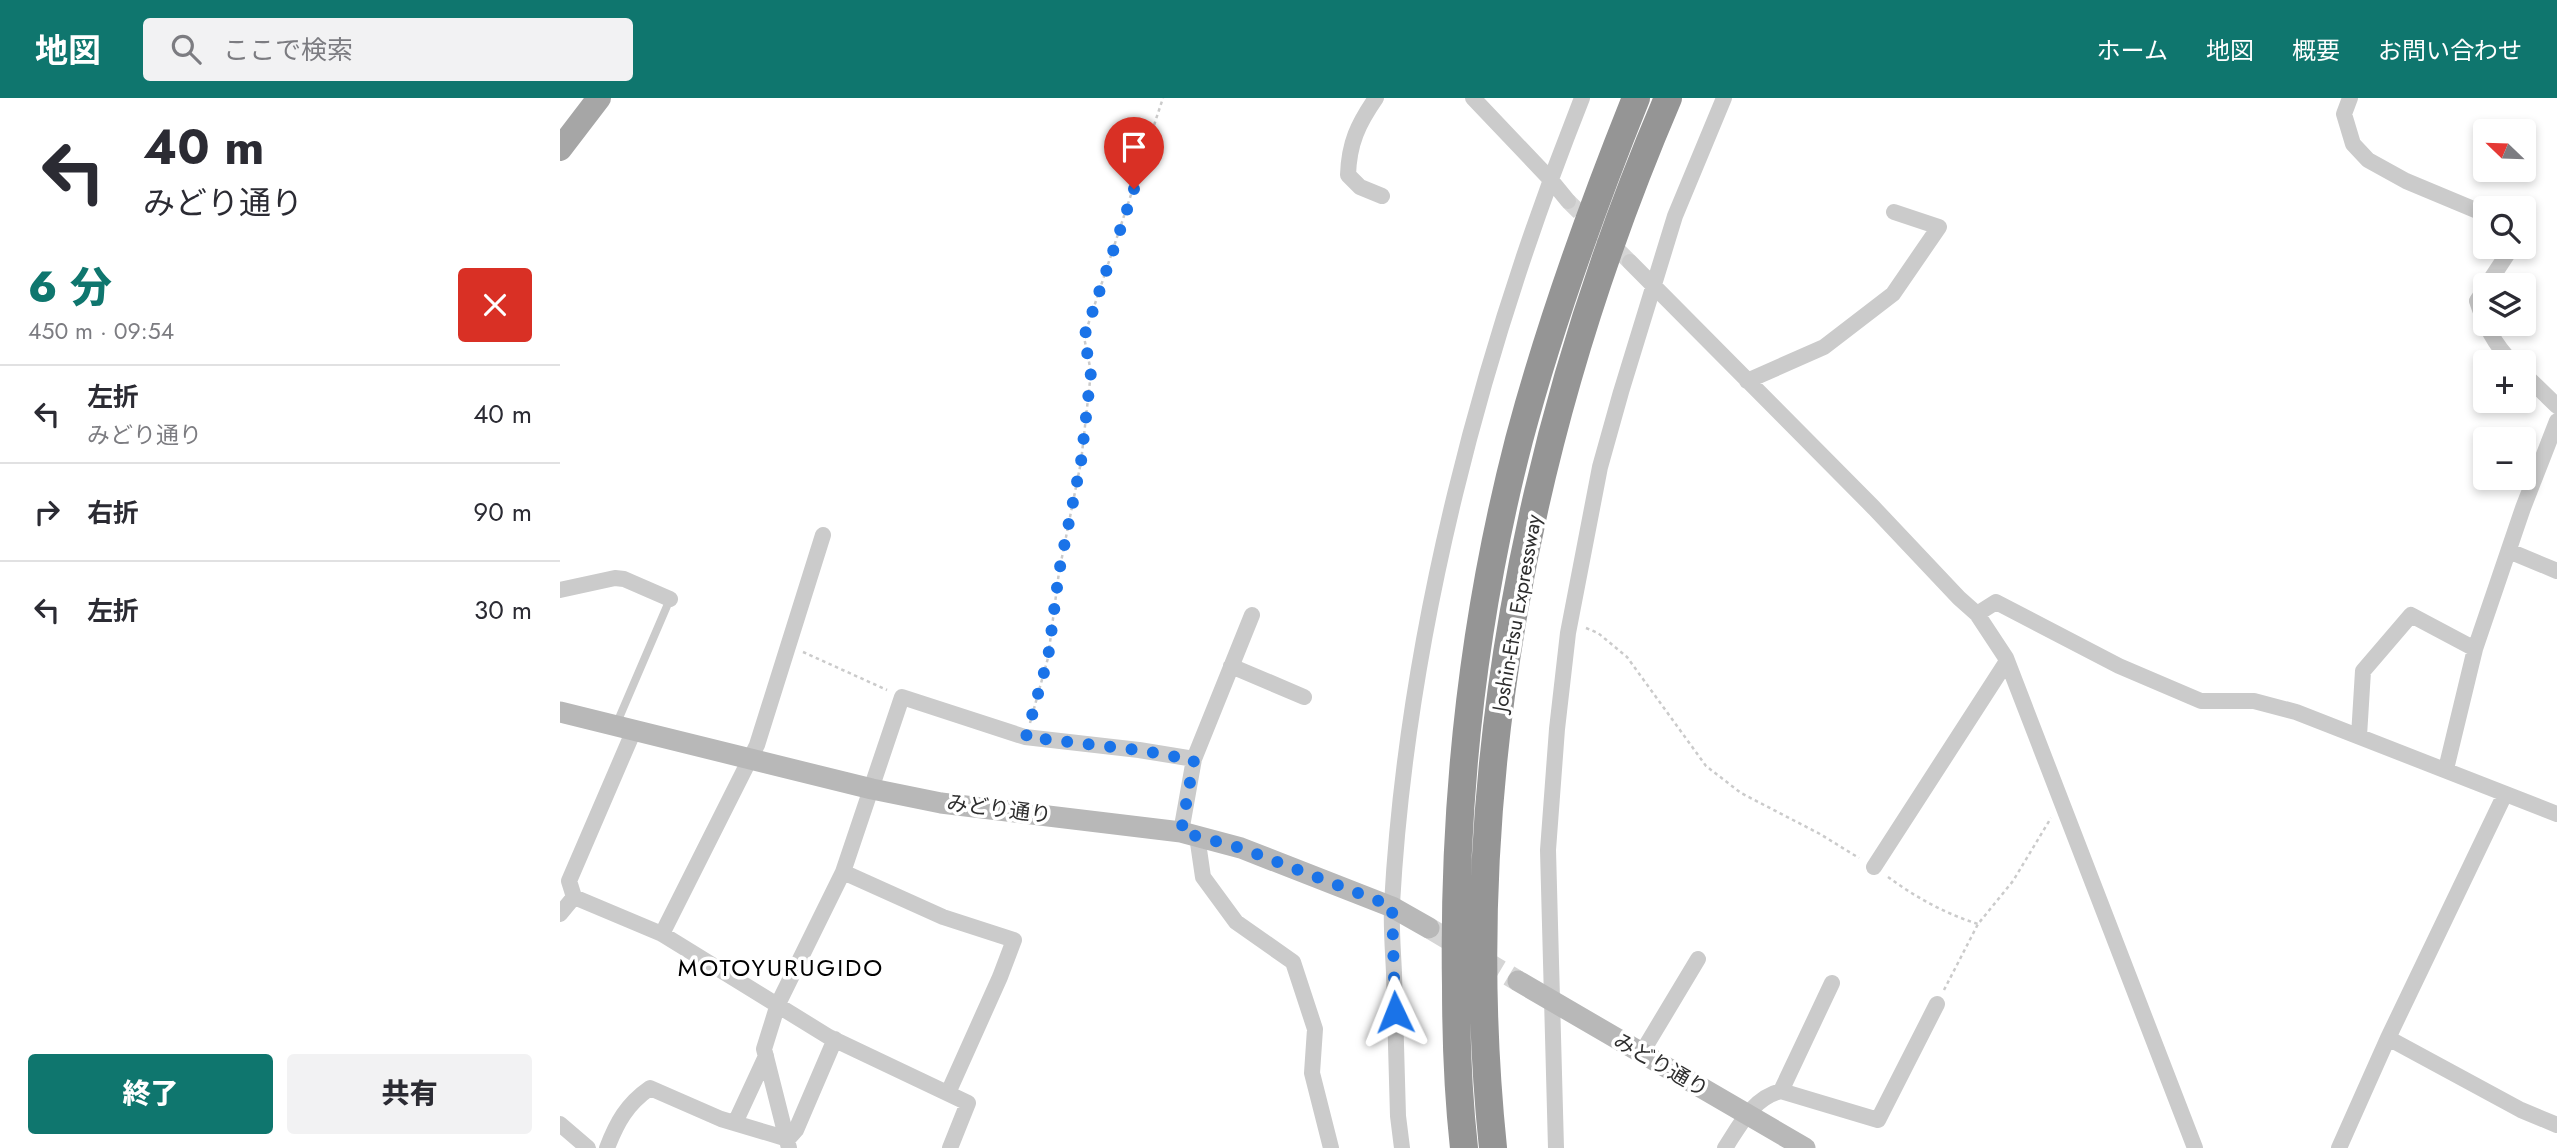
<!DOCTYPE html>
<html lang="ja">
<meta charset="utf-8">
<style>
:root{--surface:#fff;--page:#f2f2f3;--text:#2b2b33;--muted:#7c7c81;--line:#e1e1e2;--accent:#0f766e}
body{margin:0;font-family:Jost,"Noto Sans JP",sans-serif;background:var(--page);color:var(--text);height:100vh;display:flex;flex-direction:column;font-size:26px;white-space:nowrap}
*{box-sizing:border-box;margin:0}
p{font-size:23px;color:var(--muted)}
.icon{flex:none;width:38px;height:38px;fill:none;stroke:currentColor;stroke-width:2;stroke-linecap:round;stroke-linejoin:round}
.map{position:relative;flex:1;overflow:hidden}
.side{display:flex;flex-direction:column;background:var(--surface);width:560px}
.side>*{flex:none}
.guide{background:#fff;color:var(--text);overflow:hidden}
.needle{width:46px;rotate:293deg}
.fabs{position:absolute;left:1913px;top:21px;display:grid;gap:14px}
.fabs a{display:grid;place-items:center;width:63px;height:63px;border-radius:7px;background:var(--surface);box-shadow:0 4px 10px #0003;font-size:35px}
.pin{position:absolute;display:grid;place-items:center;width:60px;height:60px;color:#fff;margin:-72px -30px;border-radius:50% 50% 50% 0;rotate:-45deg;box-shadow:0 0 7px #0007}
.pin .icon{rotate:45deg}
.me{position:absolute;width:77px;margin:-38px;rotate:358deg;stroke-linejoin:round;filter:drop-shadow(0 0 5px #0008)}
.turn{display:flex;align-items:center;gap:24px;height:147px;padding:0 28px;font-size:32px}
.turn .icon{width:91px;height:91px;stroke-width:2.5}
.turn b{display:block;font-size:49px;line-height:60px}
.round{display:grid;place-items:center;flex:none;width:74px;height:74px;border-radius:7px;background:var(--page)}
.overview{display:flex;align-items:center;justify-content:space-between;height:119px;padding:0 28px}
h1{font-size:42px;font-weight:800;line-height:52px;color:var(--accent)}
.action{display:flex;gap:14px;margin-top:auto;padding:14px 28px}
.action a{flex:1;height:80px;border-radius:7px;background:var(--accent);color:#fff;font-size:28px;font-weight:800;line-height:80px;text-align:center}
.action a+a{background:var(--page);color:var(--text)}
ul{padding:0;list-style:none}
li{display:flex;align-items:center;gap:21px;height:98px;padding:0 28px;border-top:2px solid var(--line)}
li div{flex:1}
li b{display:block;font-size:26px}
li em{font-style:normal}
header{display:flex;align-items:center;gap:42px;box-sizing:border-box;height:98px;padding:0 35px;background:var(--accent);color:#fff}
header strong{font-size:33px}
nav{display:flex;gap:38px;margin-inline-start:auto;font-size:24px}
.search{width:490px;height:63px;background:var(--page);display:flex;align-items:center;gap:18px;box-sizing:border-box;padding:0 24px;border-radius:7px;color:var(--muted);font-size:26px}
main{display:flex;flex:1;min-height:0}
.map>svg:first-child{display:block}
</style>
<header>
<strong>地図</strong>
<div class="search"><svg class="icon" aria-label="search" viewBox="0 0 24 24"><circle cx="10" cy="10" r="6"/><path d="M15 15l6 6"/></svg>ここで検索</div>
<nav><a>ホーム</a><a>地図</a><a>概要</a><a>お問い合わせ</a></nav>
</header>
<main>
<section class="side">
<div class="guide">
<div class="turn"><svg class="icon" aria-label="left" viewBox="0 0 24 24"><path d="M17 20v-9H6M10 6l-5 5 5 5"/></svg><div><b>40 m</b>みどり通り</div></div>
</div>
<div class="overview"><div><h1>6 分</h1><p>450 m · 09:54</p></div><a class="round" style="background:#d93025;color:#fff"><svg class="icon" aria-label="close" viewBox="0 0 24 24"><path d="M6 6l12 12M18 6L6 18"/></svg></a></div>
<ul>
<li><svg class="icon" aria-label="left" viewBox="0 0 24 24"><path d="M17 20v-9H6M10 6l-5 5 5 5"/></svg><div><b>左折</b><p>みどり通り</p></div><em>40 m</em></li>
<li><svg class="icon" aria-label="right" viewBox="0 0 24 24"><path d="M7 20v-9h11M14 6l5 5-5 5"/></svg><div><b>右折</b></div><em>90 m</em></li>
<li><svg class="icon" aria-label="left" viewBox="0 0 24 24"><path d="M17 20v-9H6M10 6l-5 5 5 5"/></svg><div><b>左折</b></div><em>30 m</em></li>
</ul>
<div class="action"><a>終了</a><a>共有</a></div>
</section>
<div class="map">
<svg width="1997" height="1050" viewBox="0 0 1997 1050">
<rect width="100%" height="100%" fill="#fff"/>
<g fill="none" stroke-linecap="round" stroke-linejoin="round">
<!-- street-tunnel -->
<path stroke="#d5d5d5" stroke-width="16" stroke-dasharray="16 8" stroke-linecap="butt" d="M1008 103 1070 164"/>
<!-- secondary-tunnel -->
<path stroke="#d5d5d5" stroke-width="21" stroke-dasharray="21 10" stroke-linecap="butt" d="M869 830 958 883"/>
<!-- path -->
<path stroke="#cbcbcb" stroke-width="2.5" stroke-dasharray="3.5 3.5" stroke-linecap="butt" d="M1026 530 1038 535 1067 559 1146 668 1181 695 1260 736 1299 760
M243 554 327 592
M470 625 488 560 499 474 521 364 531 274 524 239 603 0
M1328 779C1355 799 1386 816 1418 826
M1384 892 1418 826 1453 783 1491 720"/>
<!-- lane -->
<path stroke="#cbcbcb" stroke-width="8" d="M56 627 110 501"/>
<!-- street -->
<path stroke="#cbcbcb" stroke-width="16" d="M816 0C798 26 789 45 788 77L800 89 822 98
M913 0 990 81 1008 103
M1790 0 1784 16 1793 46 1808 62 1846 83 1925 116
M1070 164 1314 410 1399 500 1417 516 1446 560 1635 1050
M1927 187 1952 149
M1925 191 1917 203C1925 227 1934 246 1952 264
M1964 276 1997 308
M1187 283 1264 249 1333 196 1379 129 1334 114
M1949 453 1997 473
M0 492 55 480 64 481 110 501
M1417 516 1436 504 1559 568 1641 603H1694L1736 614 1997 716
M671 568 744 599
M1799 638 1803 573 1851 517 1915 551
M634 661 692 517
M1886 671 1915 551 1963 410 1997 323
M637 738 643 779 676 824 733 864 755 931 752 975 771 1050
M1314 769 1447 563
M283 774 383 819 454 842 440 879 388 995
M14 799 9 783 74 632
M0 816 14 799 102 836 269 939 408 1005 390 1050
M102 836 197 647 263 437
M1828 940 1961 1012 1997 1027
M1081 956 1138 861
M1221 993 1272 885
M175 1025 206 958
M0 1026 28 1050
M47 1050C57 1024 67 1006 90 990L161 1021 228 1041 236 1032 275 941
M229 1050 204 951 218 906 283 774 342 599 465 639 579 652 634 661 621 734
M842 1050 838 1018C837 971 835 923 834 875 833 853 831 829 832 806 847 535 922 252 1022 0
M996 1050 988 752 997 631 1008 535 1040 369 1061 294 1115 118 1164 0
M1165 1050C1180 1027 1193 1000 1221 993L1318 1022 1377 906
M1779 1050 1828 940 1945 696"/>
<!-- secondary -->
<path stroke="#b8b8b8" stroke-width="21" d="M0 614 312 691 381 705 621 734 681 750 832 809 869 830
M958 883 1245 1050"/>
<!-- primary -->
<path stroke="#a6a6a6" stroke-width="24" d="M0 51 39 0"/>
<!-- highway -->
<path stroke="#959595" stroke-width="28" d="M904 1050C898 996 896 942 896 888 893 705 913 520 959 342 990 226 1031 112 1076 0
M933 1050C896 692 967 329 1108 0"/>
</g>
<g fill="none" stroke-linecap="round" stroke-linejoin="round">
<!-- route -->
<path stroke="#1a73e8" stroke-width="12" stroke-dasharray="0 21.6" d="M574 91 524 239 531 274 521 364 499 474 488 560 466 639 579 652 634 662 621 734 681 750 832 808 835 914"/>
</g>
<g text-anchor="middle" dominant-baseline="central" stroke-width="7" stroke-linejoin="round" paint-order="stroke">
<!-- street labels -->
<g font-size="21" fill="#2e2e2e" stroke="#fff">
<text transform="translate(957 515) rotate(-80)">Joshin-Etsu Expressway</text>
<text transform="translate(439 711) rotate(7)">みどり通り</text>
<text transform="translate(1101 967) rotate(30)">みどり通り</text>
</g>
<!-- quarter labels -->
<g font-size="24" letter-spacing="2" fill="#000" stroke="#fff">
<text x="221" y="869">MOTOYURUGIDO</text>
</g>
</g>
</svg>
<div class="fabs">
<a><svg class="needle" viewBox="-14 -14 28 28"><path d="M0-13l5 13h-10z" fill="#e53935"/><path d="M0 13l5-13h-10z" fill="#7c7c81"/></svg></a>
<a><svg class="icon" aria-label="search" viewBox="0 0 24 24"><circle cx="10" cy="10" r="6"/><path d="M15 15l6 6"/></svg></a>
<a><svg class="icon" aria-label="layers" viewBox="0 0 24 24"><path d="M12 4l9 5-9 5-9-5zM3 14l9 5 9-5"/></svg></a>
<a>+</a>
<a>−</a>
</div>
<div class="pin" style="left:574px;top:91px;background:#d93025"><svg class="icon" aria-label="arrive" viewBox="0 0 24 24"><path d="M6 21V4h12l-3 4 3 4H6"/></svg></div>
<svg class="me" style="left:835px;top:914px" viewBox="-20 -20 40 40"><path d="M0-17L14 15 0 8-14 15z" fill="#1a73e8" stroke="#fff" stroke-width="4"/></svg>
</div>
</main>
